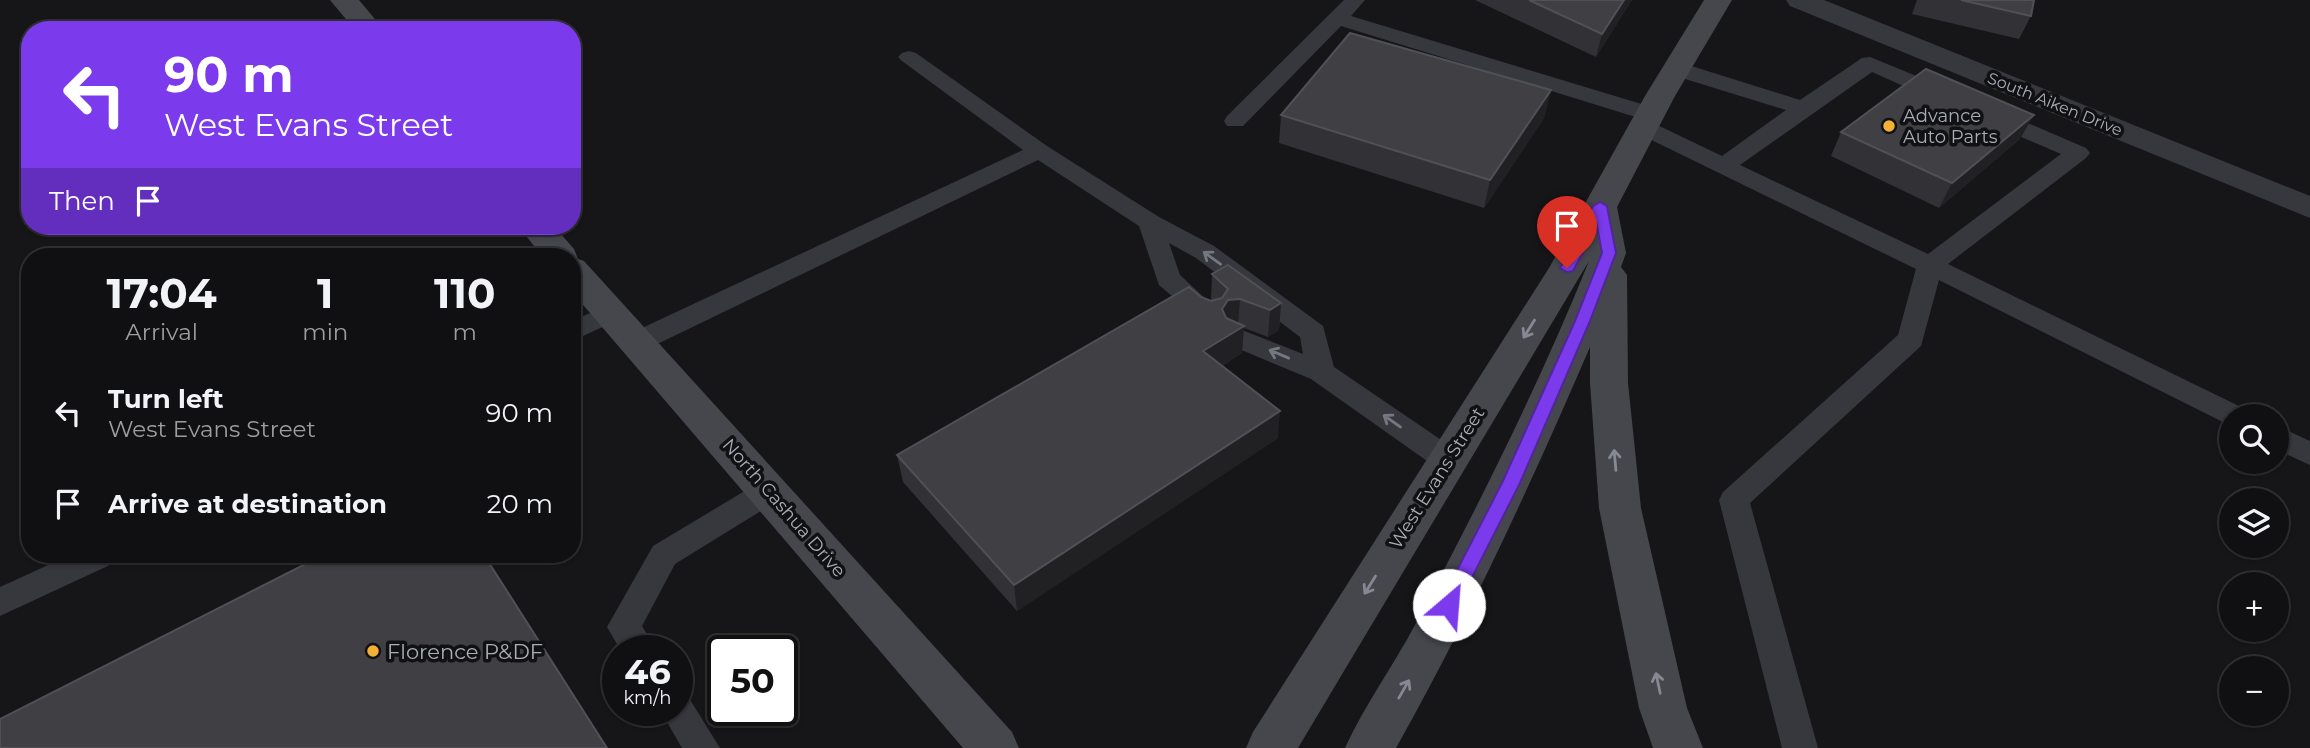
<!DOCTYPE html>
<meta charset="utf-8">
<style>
:root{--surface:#101012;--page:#1e1e20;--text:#f1f3f6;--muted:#9c9d9f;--line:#303032}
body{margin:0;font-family:Montserrat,sans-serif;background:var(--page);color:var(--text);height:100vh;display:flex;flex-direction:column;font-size:26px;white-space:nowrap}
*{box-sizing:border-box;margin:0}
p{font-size:23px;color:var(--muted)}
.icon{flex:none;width:38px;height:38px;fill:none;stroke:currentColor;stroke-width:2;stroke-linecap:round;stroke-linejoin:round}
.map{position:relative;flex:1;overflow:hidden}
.sheet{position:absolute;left:21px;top:248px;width:560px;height:315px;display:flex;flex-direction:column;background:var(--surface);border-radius:28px;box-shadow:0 2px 5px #0004,0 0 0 2px var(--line)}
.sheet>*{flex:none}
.guide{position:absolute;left:21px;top:21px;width:560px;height:214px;border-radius:28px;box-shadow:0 2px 5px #0004,0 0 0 2px var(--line);background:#7c3aed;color:#fff;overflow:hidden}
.fabs{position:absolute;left:2219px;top:404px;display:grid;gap:14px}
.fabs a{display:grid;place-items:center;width:70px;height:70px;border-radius:50%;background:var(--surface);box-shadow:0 2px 5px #0004,0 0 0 2px var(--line);font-size:35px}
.speed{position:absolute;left:602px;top:635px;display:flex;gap:14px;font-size:35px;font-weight:700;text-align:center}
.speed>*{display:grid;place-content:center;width:91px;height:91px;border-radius:50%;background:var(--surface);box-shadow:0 2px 5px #0004,0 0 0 2px var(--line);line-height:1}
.speed small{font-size:18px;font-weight:400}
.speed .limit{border:4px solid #111;border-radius:10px;background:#fff;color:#111}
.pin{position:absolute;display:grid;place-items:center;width:60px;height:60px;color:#fff;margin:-72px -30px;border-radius:50% 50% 50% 0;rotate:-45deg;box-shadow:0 0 7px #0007}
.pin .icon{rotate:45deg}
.me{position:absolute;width:77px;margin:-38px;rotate:27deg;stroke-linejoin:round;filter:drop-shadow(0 0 5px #0008)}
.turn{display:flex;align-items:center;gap:24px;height:147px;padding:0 28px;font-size:32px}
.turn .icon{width:91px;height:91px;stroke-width:2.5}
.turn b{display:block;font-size:49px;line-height:60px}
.then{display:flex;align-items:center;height:66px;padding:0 28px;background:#0003;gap:14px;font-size:26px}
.eta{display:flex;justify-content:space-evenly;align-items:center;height:119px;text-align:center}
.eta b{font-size:42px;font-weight:700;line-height:49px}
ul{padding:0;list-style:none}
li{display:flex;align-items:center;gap:21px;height:91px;padding:0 28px}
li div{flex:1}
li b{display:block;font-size:26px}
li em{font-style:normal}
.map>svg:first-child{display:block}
</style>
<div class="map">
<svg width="2310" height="748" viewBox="0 0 2310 748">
<rect width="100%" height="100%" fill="#161618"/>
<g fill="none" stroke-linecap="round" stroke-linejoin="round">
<!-- service -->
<path fill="#37383d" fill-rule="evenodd" d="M1344 0H1365L1351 16 1658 109 1661 114 1658 119H1642L1341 26 1243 126H1227L1224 121 1227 116Z
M909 51 916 53 1047 146 1159 217 1214 246 1323 326 1334 367 1459 452 1463 460 1459 468 1448 471 1437 468 1311 379 1227 344 1223 337 1227 330 1237 328 1303 354 1300 337 1196 258 1169 243 1180 275 1224 316 1220 322 1211 325 1202 322 1159 285 1139 226 1038 160 647 349 637 351 627 349 623 342 627 335 1023 150 902 61 898 57 902 53Z
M1870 57 1953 91 1956 96 1953 101H1937L1872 72 1740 165 1928 254 2061 154 1984 121 1981 116 1984 111H2000L2086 148 2090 153 2086 158 1948 264 2245 409 2249 416H2231V425L2225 423 1939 280 1921 346 1750 503 1818 748H1782L1719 500 1723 492 1898 335 1916 269 1635 132 1632 127 1635 122H1651L1722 156 1786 110 1669 74 1666 69 1669 64H1685L1800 100 1862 58Z
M611 304 620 307 624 313 620 319 572 341V321Z
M2277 426 2310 441V465L2277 450Z
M769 479 780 483 784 491 780 499 675 564 642 626 657 651H621L607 627 653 546 758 483Z
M70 555H117L112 564 0 616V587Z
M677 693 689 698 720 748H682L660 710H677Z"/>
<!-- minor -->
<path fill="#37383d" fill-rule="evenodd" d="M1786 0H1824L2310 196V218L1790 6Z"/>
<!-- secondary -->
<path fill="#45474d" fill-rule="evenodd" d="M330 0H359L384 30H355Z
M1704 0H1732L1675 96 1617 207 1626 253 1621 267 1627 275 1628 383 1641 508 1687 708 1703 748H1653L1639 708 1599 508 1590 383V347C1531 484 1469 618 1396 748H1345C1365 704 1394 665 1416 623 1479 504 1539 385 1589 261L1298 748H1246L1253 732 1549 268 1645 96Z
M518 226H554L574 249 578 259 584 261 1012 732 1019 748H963L572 292V257H543Z"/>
</g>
<!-- wall -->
<path fill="#323236" d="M1475 0H1632L1596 57Z
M1917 0H2034L2031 16 2019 39 1912 14Z
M1551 90 1544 118 1484 208 1279 143 1281 115Z
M1841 132 2020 139 1939 208 1831 156Z
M1212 274 1281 303 1279 330 1268 337 1244 328 1242 353 1222 366 1278 438 1017 611 903 482 897 455 1201 297 1211 301Z"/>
<!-- shaded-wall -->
<path fill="#212124" d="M1624 0H1632L1596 57 1602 34Z
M1551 90 1544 118 1484 208 1490 180Z
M2034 115 2020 139 1939 208 1952 183Z
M1240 299 1238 326 1226 327 1222 309 1228 300Z
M1281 303 1279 330 1268 337 1270 310Z
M1244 326 1242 353 1202 378 1203 351Z
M1280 411 1278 438 1017 611 1014 585Z"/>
<!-- building -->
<path fill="#3f3f44" stroke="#4f5156" stroke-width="2" d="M1529 0H1624L1602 34Z
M1961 0H2034L2031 16Z
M1350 33 1551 90 1490 180 1281 115Z
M1926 69 2034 115 1952 183 1841 132Z
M1228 265 1281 303 1270 310 1240 299 1228 300 1222 309 1226 318 1244 326 1203 351 1280 411 1014 585 897 455 1189 287 1201 297 1211 301 1222 298 1228 289 1212 274Z
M323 555H484L607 748H0V719Z"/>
<!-- one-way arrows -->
<defs><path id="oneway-shaft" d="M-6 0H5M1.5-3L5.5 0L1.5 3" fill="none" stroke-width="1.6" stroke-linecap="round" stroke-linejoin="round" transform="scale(1.75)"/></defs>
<g stroke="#757881">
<use href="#oneway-shaft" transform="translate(1212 258) rotate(-144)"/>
<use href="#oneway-shaft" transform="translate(1279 354) rotate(-157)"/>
<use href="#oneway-shaft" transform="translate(1392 421) rotate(-145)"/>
</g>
<g stroke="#858993">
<use href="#oneway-shaft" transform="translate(1529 329) rotate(122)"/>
<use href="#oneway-shaft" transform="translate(1615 460) rotate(-95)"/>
<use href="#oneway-shaft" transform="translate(1370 585) rotate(122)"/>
<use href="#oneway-shaft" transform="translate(1658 683) rotate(-102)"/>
<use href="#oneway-shaft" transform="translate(1404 689) rotate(-60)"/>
</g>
<!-- route -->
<path fill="#7c3aed" stroke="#51269a" stroke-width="2" d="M1600 202 1607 206 1616 253 1590 321 1520 483 1455 611 1449 613 1442 611 1439 605 1502 483 1575 321 1602 253 1597 226 1573 271 1567 272 1560 268 1593 206Z"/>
<!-- markers -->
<g fill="#f2b134" stroke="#111113" stroke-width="2.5">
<circle cx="1889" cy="126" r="7"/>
<circle cx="373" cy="651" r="7"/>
</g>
<g text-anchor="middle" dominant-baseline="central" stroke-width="7" stroke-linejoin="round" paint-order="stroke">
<!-- far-street labels -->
<g font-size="16" fill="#a8adb8" stroke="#111113">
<text transform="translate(2055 104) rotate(22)">South Aiken Drive</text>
</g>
<!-- poi labels -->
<g font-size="18" fill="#a8adb8" stroke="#111113" text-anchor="start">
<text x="1903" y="116">Advance<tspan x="1903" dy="21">Auto Parts</tspan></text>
</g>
<!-- street labels -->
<g font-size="18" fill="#a8adb8" stroke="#111113">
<text transform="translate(1437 478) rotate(-58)">West Evans Street</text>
<text transform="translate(784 508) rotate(49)">North Cashua Drive</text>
</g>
<!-- near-poi labels -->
<g font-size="21" fill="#a8adb8" stroke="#111113" text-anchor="start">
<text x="387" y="651">Florence P&amp;DF</text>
</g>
</g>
</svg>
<div class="fabs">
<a><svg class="icon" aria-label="search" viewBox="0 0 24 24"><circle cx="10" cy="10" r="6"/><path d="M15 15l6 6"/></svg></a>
<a><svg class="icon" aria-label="layers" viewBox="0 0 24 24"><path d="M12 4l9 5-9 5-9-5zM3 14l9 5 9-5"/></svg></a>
<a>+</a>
<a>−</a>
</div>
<div class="speed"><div>46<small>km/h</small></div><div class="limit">50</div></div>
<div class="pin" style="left:1567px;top:268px;background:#d93025"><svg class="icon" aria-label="arrive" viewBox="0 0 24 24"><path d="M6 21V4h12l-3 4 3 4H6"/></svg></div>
<svg class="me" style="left:1449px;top:605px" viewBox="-20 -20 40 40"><circle r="19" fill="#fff"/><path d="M0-13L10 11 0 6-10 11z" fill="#7c3aed"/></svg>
<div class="guide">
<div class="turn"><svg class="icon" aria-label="left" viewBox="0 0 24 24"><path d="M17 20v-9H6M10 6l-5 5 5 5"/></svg><div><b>90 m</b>West Evans Street</div></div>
<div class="then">Then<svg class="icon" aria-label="arrive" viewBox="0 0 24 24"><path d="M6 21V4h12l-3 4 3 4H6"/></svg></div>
</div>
<section class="sheet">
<div class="eta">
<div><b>17:04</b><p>Arrival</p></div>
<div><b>1</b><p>min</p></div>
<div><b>110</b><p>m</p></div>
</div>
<ul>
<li><svg class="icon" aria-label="left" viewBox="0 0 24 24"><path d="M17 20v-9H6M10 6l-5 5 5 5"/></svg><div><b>Turn left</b><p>West Evans Street</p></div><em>90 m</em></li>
<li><svg class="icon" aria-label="arrive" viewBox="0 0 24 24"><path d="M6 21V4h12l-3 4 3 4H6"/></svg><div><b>Arrive at destination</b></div><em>20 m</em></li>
</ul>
</section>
</div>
